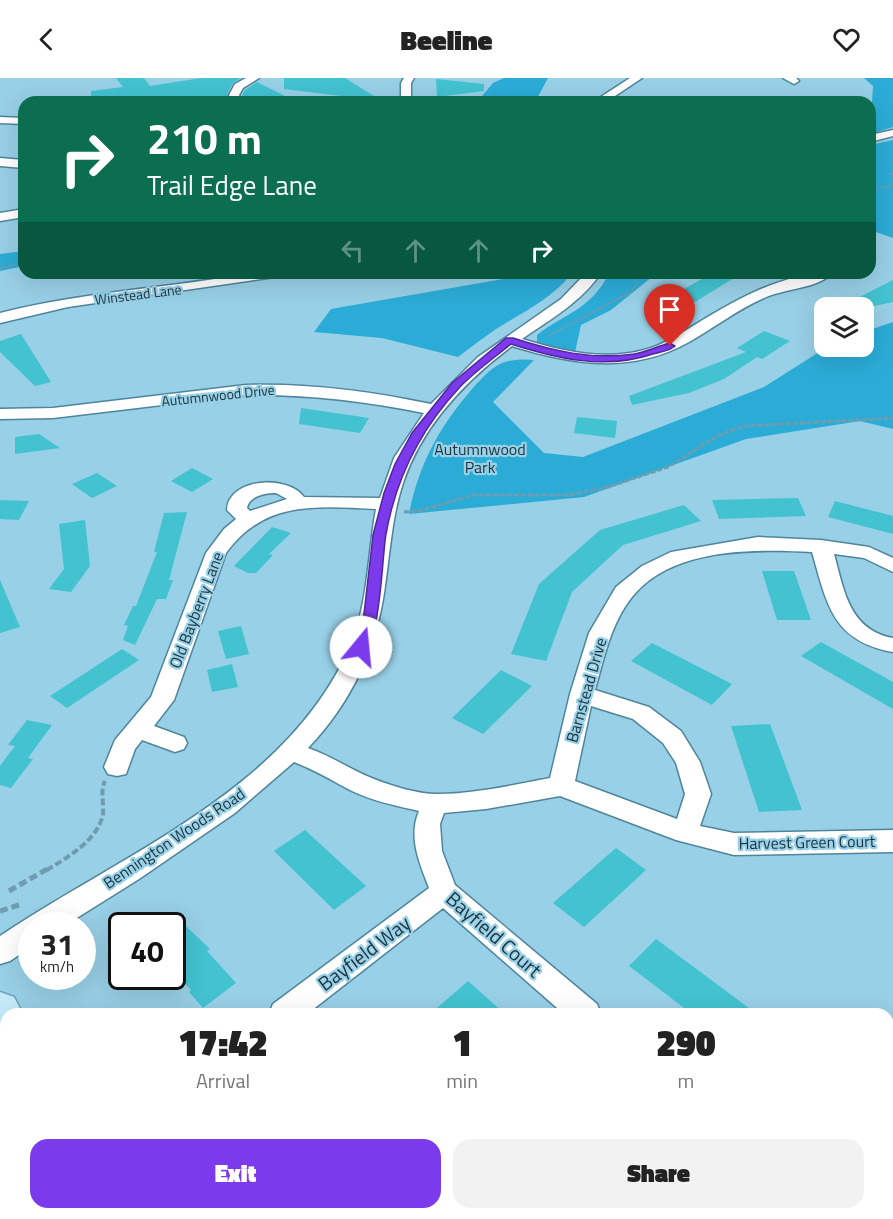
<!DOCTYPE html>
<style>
:root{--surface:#fff;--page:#f2f2f2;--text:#222;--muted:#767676;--accent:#7c3aed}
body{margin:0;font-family:"Titillium Web",sans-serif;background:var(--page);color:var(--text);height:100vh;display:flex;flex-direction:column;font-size:22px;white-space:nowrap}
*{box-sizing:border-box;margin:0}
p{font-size:20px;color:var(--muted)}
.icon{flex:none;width:33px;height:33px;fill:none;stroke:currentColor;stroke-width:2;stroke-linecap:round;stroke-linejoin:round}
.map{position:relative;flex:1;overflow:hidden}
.sheet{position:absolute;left:0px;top:930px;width:894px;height:212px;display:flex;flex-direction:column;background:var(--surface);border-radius:18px 18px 0 0;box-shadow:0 6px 24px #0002}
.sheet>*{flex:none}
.hud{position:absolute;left:18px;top:18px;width:858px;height:183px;border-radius:18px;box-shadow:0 6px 24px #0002;background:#0b6e4f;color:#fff;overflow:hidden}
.controls{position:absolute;left:814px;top:219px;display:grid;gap:12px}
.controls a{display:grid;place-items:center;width:60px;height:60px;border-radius:12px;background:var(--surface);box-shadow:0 6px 24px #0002;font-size:30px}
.speed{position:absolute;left:18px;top:834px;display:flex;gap:12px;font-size:30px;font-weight:700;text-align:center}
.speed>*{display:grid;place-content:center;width:78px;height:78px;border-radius:50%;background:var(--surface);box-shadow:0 6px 24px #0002;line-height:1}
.speed small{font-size:15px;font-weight:400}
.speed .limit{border:3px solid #111;border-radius:9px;background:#fff;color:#111}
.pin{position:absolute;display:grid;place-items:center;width:51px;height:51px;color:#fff;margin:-62px -26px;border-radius:50% 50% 50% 0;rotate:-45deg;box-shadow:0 0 6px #0007}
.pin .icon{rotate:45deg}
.me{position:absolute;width:66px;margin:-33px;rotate:17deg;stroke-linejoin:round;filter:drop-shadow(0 0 4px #0008)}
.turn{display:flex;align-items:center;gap:21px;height:126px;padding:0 30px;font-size:27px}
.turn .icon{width:78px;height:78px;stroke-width:2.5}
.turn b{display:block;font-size:42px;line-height:51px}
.lanes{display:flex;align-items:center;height:57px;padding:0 30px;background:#0003;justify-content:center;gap:30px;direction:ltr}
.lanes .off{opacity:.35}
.eta{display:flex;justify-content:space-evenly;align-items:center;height:102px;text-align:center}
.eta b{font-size:36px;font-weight:800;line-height:42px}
.action{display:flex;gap:12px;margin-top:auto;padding:12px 30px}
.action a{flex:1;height:69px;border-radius:18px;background:var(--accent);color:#fff;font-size:24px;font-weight:800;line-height:69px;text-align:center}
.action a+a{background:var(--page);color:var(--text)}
header{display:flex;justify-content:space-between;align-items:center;height:78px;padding:0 30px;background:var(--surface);font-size:27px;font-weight:800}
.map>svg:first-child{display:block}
</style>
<header><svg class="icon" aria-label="back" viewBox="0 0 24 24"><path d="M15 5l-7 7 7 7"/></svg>Beeline<svg class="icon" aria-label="heart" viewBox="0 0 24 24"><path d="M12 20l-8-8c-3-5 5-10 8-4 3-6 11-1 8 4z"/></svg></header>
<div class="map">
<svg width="893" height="1141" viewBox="0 0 893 1141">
<rect width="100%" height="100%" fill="#98d0e7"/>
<!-- green -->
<path fill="#2bacd7" d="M504 0H548L535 24H477L493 5Z
M864 0H893V49L870 56 873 8Z
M893 62V160L870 152V67Z
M24 173V188L0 193V176Z
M507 195H572C552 221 523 234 496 251 483 260 470 270 458 279L382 260 314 254 331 231 503 201Z
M609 195H657L611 232 581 247 575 274 542 268 537 264V257C565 235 591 232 609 195Z
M893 244V351L860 343 746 361 584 419 409 436C418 390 437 352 468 316 477 305 489 291 502 285 512 281 524 281 534 282L493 324 544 375 583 379 764 309 827 269 864 268V254Z"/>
<!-- building -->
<path fill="#43c2d0" d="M116 0H144L150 8 201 0H241L233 5 227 16 230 24H91V13L123 9Z
M284 0H345L382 23 284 11Z
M436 1 484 6V13L437 19Z
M257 4 297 24H244L242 17 245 12Z
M712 195H742L695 224 674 217Z
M893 202V224L864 230H838Z
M764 253 790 263 762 281 757 279 724 301 689 315 632 327 629 318 746 274 737 270Z
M21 256 51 304 35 308 0 274V263Z
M301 330 369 340 360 355 299 346Z
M577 339 617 343 615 360 574 355Z
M39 356 60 370 15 376V359Z
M192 390 213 401 192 414 171 403Z
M97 395 117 408 92 420 72 406Z
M798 420 806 438 719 441 712 422Z
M0 422 29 423 19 442 0 441Z
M835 423 893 438V456L828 439Z
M684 427 701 443 623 467 572 514 546 583 511 576 539 506 600 452Z
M187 434 169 502H173L166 521H157L135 567 123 562 128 548 124 547 133 528H136L157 474H154L164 435Z
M85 442 90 488 71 514 49 511 64 491 59 446Z
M272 449 291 455 269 476 273 477 256 495H248L234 488Z
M762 493H794L811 542H777Z
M0 502 20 549 0 555Z
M241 548 249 576 226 581 218 553Z
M821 564 893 604V631L801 578Z
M652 565 732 606 712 627 631 583Z
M122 571 139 582 67 630 50 618Z
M232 586 238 609 212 614 207 592Z
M501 592 532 608 483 656 452 640Z
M27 642 52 647 28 680 33 681 11 710 0 707V688L15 668 8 667Z
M770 646 802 732 759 734 731 648Z
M305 752 366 808 334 832 274 773Z
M616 770 646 792 584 849 553 825Z
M172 835 210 871 207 873 236 905 203 930 189 914 191 912 172 892Z
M656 861 757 936H692L629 888Z
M468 903 505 936H430Z"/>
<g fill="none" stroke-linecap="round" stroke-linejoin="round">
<defs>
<path id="minor" d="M246 0H259L243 10 239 17 242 24H232L229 17 235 6Z
M404 0H414L411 5V24H401V5Z
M630 0H642L606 24H593Z
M783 0H796L799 3 794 6Z
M0 39 24 40V46L0 45Z
M893 52V58L870 64V57Z
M0 80 24 82V90L0 88Z
M24 131V139L0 143V135Z
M252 195H284L282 198 68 229 0 245V235C83 214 168 210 252 195Z
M586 195H601C581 224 551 241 522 261 561 273 604 283 644 272 664 267 683 254 701 243 741 219 784 195 832 195 820 210 782 211 764 220 738 231 714 250 689 264 632 296 573 287 512 268 465 303 422 348 403 405 392 438 390 474 385 508 377 570 351 625 308 670 331 678 351 692 374 701 392 708 417 716 437 716 474 716 513 707 550 700L570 616 589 555 616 509 642 488 671 474 758 459 821 462 869 469 893 480V494L864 480 834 476C844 512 849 552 893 560V574C832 563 827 526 812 474 756 471 672 469 632 519 611 545 604 580 595 612L649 629 681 653 700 684 711 716 700 748 734 755 893 752V774L734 777 676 762 560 718 486 731 444 735 440 746 442 773 455 807 597 926 601 936H564L443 830 307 936H269L273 926 429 810C419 784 408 759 419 733 397 728 373 723 352 713 333 703 315 692 294 684L235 735 139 801 64 848H32V868L10 883 0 886V858C123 775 289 712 351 566 368 525 368 475 376 431 318 428 264 422 226 475L174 622 154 648 184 659 187 665 184 671 175 674 142 662 135 671 126 696 117 698 108 696 104 689 115 662 151 619 206 475 224 451 236 441 227 432C228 400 288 396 304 419L380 420 394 380 424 335C365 323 306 316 246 317L53 340 0 341V331L53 330 246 307C309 305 369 313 431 326L478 279 561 221ZM276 415 287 421 250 433 247 430C249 418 265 415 276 415ZM591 628 633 641 663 665 676 685 685 716 677 741 575 703Z
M642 1136H679L677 1141H640Z"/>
<path id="major" d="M0 914 14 919 23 936H6V957L0 955Z
M0 1023 6 1025V1071L0 1069Z
M42 1136H88L90 1141H44Z
M129 1136H175L177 1141H131Z"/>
</defs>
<!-- minor casing -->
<use href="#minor" stroke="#4f859b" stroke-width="3"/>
<!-- major casing -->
<use href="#major" stroke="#70a2b7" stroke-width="3"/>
<!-- path-far3 -->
<path stroke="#6f9cae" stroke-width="2" stroke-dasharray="3 1.5" stroke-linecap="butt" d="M893 96H891L893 99
M870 109H886L893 106
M0 190 24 184
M549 258 632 213 643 195"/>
<!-- path-far2 -->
<path stroke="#6f9cae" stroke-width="3" stroke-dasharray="5 2" stroke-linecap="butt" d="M404 434 422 432 474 417H570L608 409 668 389 719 357 744 348 893 340"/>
<!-- path-far1 -->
<path stroke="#6f9cae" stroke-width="4" stroke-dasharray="7 3" stroke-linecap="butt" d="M47 792C68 779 98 762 103 736 104 725 100 712 105 703"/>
<!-- path -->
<path stroke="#6f9cae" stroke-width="5" stroke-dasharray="8 4" stroke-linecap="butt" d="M9 813 49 790
M0 833 19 827"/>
<!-- minor -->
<use href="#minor" fill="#fff" fill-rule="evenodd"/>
<!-- major -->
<use href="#major" fill="#c5ebfb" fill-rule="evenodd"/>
</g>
<!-- route -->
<path fill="#7c3aed" stroke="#51269a" stroke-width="1.5" d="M506 260H513C553 273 591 282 634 276 646 274 658 268 670 265L675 268C669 273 661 274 653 276 605 292 558 281 511 266 494 280 474 294 459 310 420 352 396 400 386 456 382 476 381 568 361 574L356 573 354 569 364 536 373 457 384 415 395 386 412 355 452 305Z"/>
<g text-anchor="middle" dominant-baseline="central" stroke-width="4.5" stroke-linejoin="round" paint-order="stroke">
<!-- far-street labels -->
<g font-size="14" fill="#1c333c" stroke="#98d0e7">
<text transform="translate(138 216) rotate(-7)">Winstead Lane</text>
<text transform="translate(218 317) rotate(-6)">Autumnwood Drive</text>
</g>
<!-- park labels -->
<g font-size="16" fill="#1f363f" stroke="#98d0e7">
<text x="480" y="371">Autumnwood<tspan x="480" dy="18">Park</tspan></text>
</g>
<!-- street labels -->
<g font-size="16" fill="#1c333c" stroke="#98d0e7">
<text transform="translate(196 532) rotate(-69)">Old Bayberry Lane</text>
<text transform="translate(586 612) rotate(-74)">Barnstead Drive</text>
<text transform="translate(174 760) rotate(-34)">Bennington Woods Road</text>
<text transform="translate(807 764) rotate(-1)">Harvest Green Court</text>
</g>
<!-- near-street labels -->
<g font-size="20" fill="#1c333c" stroke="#98d0e7">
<text transform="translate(494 856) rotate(41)">Bayfield Court</text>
<text transform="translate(364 875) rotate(-37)">Bayfield Way</text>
</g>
</g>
</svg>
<div class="controls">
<a><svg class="icon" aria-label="layers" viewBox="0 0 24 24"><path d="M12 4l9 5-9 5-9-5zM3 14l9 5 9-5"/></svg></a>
</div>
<div class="speed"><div>31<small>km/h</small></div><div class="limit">40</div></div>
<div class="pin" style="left:670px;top:268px;background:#d93025"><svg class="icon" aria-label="arrive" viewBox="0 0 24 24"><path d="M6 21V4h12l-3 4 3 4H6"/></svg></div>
<svg class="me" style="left:361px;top:569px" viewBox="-20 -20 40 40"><circle r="19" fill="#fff"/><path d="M0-13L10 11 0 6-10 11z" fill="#7c3aed"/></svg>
<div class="hud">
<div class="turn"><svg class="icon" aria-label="right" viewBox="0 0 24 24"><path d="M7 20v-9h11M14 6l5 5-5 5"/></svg><div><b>210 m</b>Trail Edge Lane</div></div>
<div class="lanes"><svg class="icon off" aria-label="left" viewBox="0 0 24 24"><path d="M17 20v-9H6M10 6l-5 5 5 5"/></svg><svg class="icon off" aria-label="ahead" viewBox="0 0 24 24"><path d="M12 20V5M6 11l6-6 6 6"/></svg><svg class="icon off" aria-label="ahead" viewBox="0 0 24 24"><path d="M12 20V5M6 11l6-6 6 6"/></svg><svg class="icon" aria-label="right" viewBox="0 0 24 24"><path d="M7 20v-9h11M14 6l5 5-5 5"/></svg></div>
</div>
<section class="sheet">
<div class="eta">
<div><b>17:42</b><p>Arrival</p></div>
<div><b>1</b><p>min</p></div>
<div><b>290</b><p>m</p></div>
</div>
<div class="action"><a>Exit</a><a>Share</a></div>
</section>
</div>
